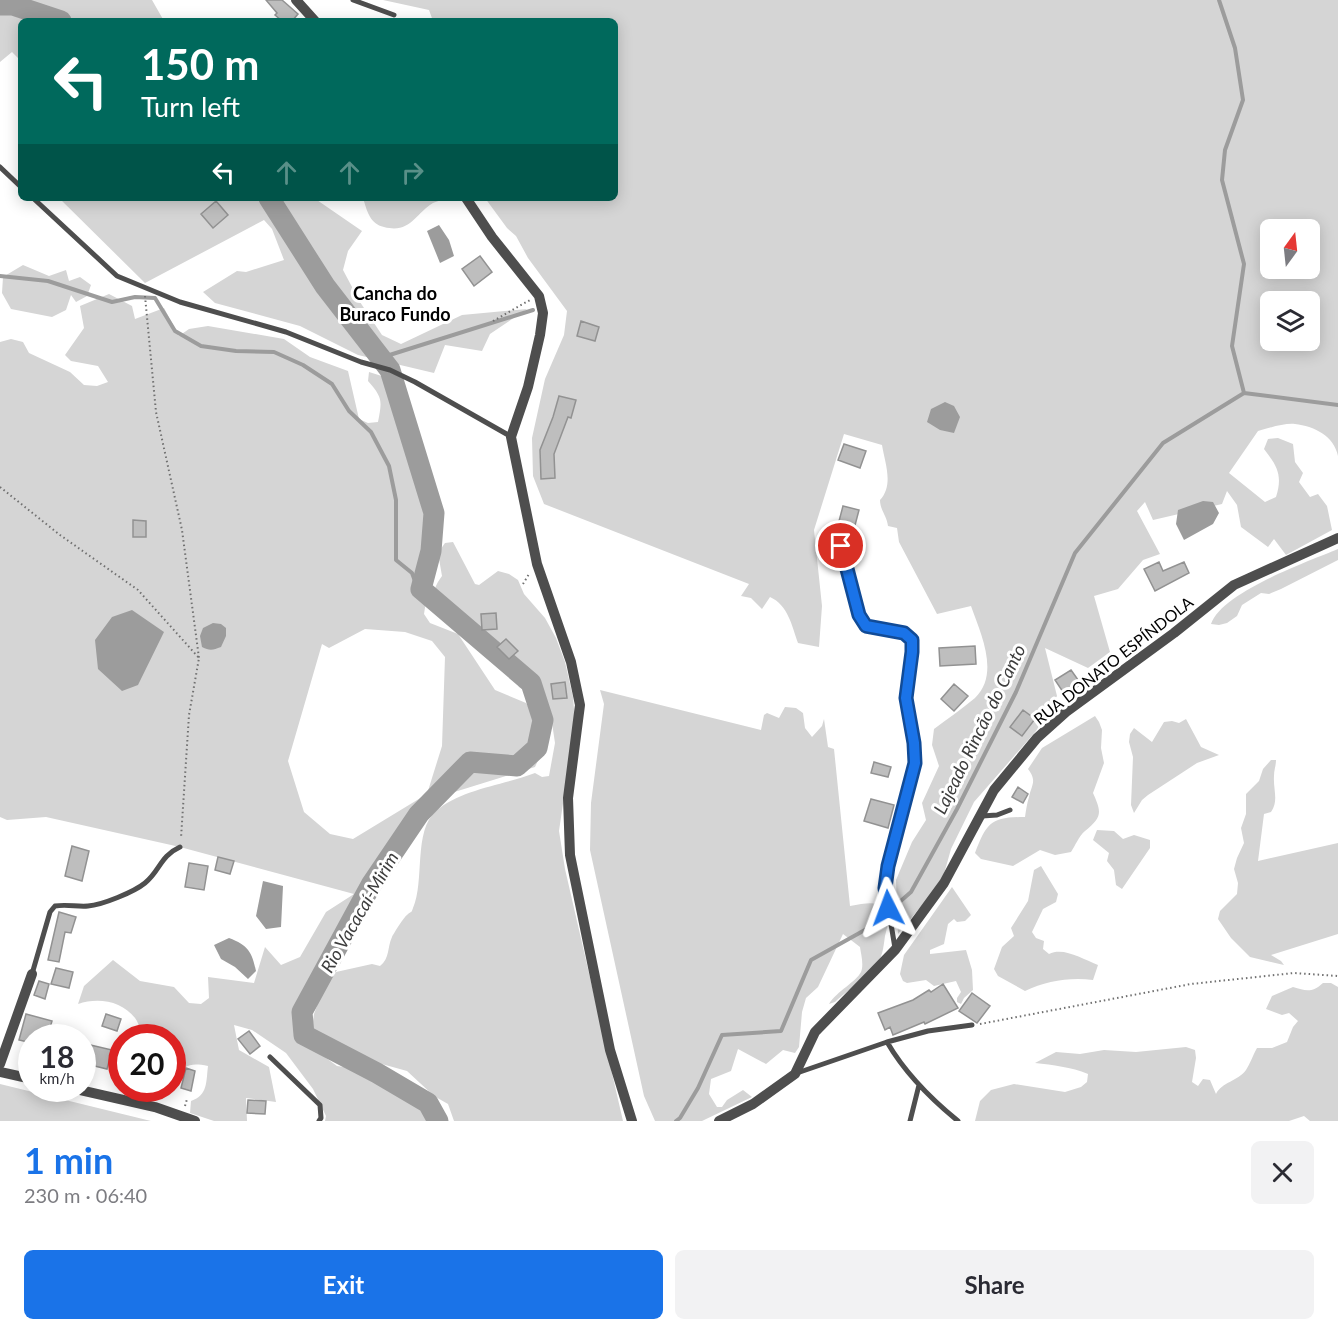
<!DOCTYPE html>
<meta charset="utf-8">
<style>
:root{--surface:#fff;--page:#f2f2f3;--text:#2b2b33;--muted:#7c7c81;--accent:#1a73e8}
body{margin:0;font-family:Lato,sans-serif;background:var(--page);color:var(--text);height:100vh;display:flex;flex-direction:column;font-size:22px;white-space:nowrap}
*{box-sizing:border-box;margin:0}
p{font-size:20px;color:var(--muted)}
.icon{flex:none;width:33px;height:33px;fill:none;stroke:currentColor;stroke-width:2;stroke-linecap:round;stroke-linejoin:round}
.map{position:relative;height:1121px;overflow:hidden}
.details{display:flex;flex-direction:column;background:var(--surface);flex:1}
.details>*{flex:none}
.top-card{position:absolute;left:18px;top:18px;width:600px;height:183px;border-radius:9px;box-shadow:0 3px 15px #0003;background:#00695c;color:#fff;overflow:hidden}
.needle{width:39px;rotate:15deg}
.fabs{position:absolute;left:1260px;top:219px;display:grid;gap:12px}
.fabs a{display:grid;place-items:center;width:60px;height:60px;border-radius:9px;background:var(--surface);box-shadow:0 3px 15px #0003;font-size:30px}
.speed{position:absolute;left:18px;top:1024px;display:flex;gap:12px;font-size:30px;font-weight:700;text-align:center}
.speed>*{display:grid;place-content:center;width:78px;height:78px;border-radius:50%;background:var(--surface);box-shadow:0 3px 15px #0003;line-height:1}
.speed small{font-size:15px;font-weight:400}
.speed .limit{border:9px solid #d22;background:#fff;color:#111}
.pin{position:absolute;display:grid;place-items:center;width:51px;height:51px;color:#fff;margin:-26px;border:3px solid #fff;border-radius:50%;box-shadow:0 2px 6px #0007}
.me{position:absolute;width:66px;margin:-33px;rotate:357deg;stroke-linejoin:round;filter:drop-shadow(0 0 4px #0008)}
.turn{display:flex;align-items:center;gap:21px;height:126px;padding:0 24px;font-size:27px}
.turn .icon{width:78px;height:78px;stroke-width:2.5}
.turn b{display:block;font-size:42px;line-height:51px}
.lanes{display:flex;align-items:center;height:57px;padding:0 24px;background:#0003;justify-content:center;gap:30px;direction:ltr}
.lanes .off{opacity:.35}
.round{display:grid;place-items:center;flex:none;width:63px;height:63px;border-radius:9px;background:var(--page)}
.head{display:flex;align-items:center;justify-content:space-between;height:102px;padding:0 24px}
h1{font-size:36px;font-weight:700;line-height:45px;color:var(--accent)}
.button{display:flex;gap:12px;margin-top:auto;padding:12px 24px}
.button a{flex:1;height:69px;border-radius:9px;background:var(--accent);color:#fff;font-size:24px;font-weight:700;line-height:69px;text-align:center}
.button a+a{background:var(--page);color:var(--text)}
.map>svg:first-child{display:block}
</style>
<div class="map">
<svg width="1338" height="1121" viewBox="0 0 1338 1121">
<rect width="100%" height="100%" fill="#fff"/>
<!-- green -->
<path fill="#d5d5d5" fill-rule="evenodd" d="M0 0H152L164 21H21V61L12 52 0 62Z
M383 0H1338V456C1334 436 1314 426 1295 424 1284 423 1269 428 1258 431L1229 473 1265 502 1276 497C1283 475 1277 466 1264 449L1268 439 1278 438 1293 444 1295 462 1303 473 1299 482 1310 497 1318 494 1327 506 1332 530 1286 555 1274 539 1268 547 1241 527 1237 505 1227 491 1222 504 1153 520 1145 502 1137 511 1160 554 1143 560 1118 589 1094 596 1110 652 1088 668 1045 648 1057 696 1036 731 974 802 951 849 942 881 898 934 896 880 912 842 926 820 922 803 939 766 932 745 934 729C947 719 962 709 975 698 1000 674 981 634 971 606L937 614 899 542 897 528 888 526C887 516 880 510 880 500 894 485 885 463 882 445L844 434 814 530 822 606 819 647 798 643C792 626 788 605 770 597L762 609 751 598 741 596 749 584 544 504 533 476 532 438 545 379 564 335 567 311 528 258 516 236 507 228 485 198H615V21H433L429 10ZM1270 230H1310V268H1270ZM1270 302H1310V340H1270Z
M59 198H314L362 231 348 251 343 270 360 302 382 335 401 344 462 315 527 309 490 334 482 351 445 345 434 373 358 355 300 326 215 303 203 292 237 271 246 272 284 260 272 229 264 220 145 283Z
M363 198H447C443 200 437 201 433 203 415 214 410 234 384 227 370 224 367 211 363 198Z
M23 265 49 276 66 270 69 281 80 277 91 285 87 296 76 302 71 295 66 310 52 317 11 309 2 293 3 277Z
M109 294 132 306 135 319 164 308 179 336 189 329 208 326 284 339 310 357 348 371 359 419 368 423 378 422C382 401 383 398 368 381L369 372 388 378 420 466 435 544 424 614 430 623 458 634 495 690 526 703 538 720 543 750 535 767 448 794 421 820 404 850 380 871 377 893 336 952 298 1028 302 1040 337 1066 371 1071 435 1109 442 1121H325L326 1116 313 1089 286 1053 252 1030 234 1025 239 1050 269 1067 276 1102 246 1098 247 1121H214L190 1113 191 1101C208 1095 206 1082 208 1066 191 1063 185 1064 175 1078H173L172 1038C166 1038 155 1040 148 1038 140 1035 140 1024 135 1018 122 1001 98 997 78 1004L84 986 113 960 140 981 174 987 189 1003 201 1004 209 998 208 977 254 983 265 947 281 965 300 957 326 912 354 894 180 847 46 817 7 820 0 817V342L11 339 23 342 29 353 70 372 84 385 97 386 108 382 98 366 71 361 65 355 84 328 80 306ZM365 629 405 632 432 641 445 657 442 746 427 794 353 839 330 834 304 812 288 761 322 644 329 648Z
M453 542 475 584 479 585 498 571 509 574 518 580 524 594 545 618 556 638 565 662 573 697 575 721 559 831 565 869 623 1121H454L448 1104 434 1096 407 1071 353 1056 327 1043 312 1028 314 1014 325 984 336 972 372 964 380 966C390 958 387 948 392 937 394 933 404 917 407 915 412 910 411 914 413 908 425 881 413 831 436 811 461 789 504 785 535 773L542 777 549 776 555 743 552 723 530 694 519 687 509 669 491 659 459 628 434 613C431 599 433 588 442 576L438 553 445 543Z
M1338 549V560L1281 589 1269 594 1261 593 1242 605 1237 616 1227 623 1219 625 1211 624C1222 592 1307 562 1338 549Z
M600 690 761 730 764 715 767 713 779 718 785 707 796 708 803 713 805 728 812 737 822 726 824 719 828 747 834 749 850 906C878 900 895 901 885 936 884 943 883 953 880 959 873 972 847 991 835 1002L829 1004C837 991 856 982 861 972 864 965 861 954 860 947L843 934 818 987 806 998 802 1012 799 1047 795 1053 783 1050 766 1064 738 1049 731 1071 711 1079 709 1094 717 1107H722L727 1100 743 1090 752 1097 702 1121H655L644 1096 590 850 591 803 604 704Z
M1095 716 1099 722 1102 730 1101 748 1104 763 1093 793C1102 813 1102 817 1085 831 1079 836 1075 846 1071 852L1055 855 1040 850 1013 866 981 859 975 853C987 822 991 817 1025 817 1026 810 1027 803 1029 797 1032 784 1037 781 1028 769L1042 748Z
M1186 719 1201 747 1219 755 1197 763 1148 795 1142 800 1134 813 1131 805 1133 757 1129 742 1130 734 1134 728 1152 742 1164 722 1172 721 1179 723Z
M1271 760H1276C1276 766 1274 770 1274 776 1273 789 1279 801 1271 812L1264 814 1258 861 1338 843V934L1271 955 1281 961 1284 965 1250 957 1231 938 1218 919 1220 911 1237 894 1238 883 1234 869 1237 858 1244 843 1241 828 1246 814V794L1259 781 1263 769Z
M1097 830 1114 831 1123 839 1134 835 1150 840V848L1122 889 1116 885 1114 870 1107 861 1109 853 1093 840Z
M1041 866 1058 894 1056 902 1043 909 1032 932 1036 938 1044 941 1043 949 1049 954C1064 947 1082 959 1098 965L1093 980C1070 977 1046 981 1025 991L998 976 994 969 1002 947 1014 936 1011 928 1028 901 1034 870Z
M952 887 971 915 965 921 957 922 954 919 948 924 944 944 930 950V954L966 950 972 970 973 990 964 998 961 1004 957 1002V998L961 992 956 981 934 986 926 980 907 983 903 981 900 974 904 955Z
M1323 983H1331L1338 987V1121H1310L1304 1116 1289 1121H975L980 1101 991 1090 1014 1084 1065 1092 1081 1087 1087 1082 1088 1074C1071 1067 1053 1065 1035 1063L1056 1052 1080 1054 1104 1050 1136 1052 1186 1047 1195 1050 1196 1058 1192 1082 1198 1086 1203 1079 1210 1080 1216 1094C1222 1082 1238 1081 1246 1070 1250 1064 1253 1055 1257 1048H1272L1287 1042 1293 1027 1298 1021 1289 1013 1282 1015 1266 1009 1272 996 1293 987C1306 991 1312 993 1323 983Z
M0 1084 151 1121H0Z"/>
<!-- water -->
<path fill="#9c9c9c" d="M439 225 449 240 454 256 440 263 427 231Z
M945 402 954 406 960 417 954 433 940 430 927 422 931 409Z
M1203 501 1213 502 1219 513 1213 524 1184 540 1176 524 1178 510Z
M132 610 164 632 138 685 122 691 98 669 95 640 112 617Z
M213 623 221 624 226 628V636L221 647C213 650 210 651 202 647L200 636 203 628Z
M263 881 283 886 281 927 266 929 256 916Z
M229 938C248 945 252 952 256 971L248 979 235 967 221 959 214 945Z"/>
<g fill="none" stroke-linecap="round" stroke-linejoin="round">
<!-- stream -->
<path stroke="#9c9c9c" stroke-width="4" d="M1219 0 1235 48 1243 100 1225 150 1222 180 1244 264 1232 346 1244 393
M0 276 48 281 112 302 135 297 155 298 175 331 201 346 236 351 274 352 303 365 332 384 349 411 371 432 389 466 396 500V560L412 573 415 581 421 589
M380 358 533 310
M676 1121 680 1118 698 1088 722 1035 781 1031 811 960 872 926 911 892 957 809 1016 692 1075 553 1163 443 1244 393 1338 405"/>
<!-- river -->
<path stroke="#9c9c9c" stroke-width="21" d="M0 5H13L61 21
M269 198 325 286 390 370 434 513 431 551 421 589 531 683 543 720 537 748 517 766 470 762 419 814 371 885 302 1012 304 1035 377 1073 428 1103 438 1121"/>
</g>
<!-- building -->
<path fill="#bebebe" stroke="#929292" stroke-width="1.5" d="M266 0H282L298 14 292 21H282L275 15 277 13Z
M216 201 228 215 213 228 201 214Z
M480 256 492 272 474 286 462 269Z
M581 321 599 327 595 341 577 336Z
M559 396 576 400 571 418 568 417 554 454 555 478 541 479 540 450 553 417Z
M844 444 866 451 860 468 838 460Z
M843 506 859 510 854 529 838 525Z
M133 520 146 521V537H133Z
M1159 562 1163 571 1184 562 1189 573 1155 591 1144 569Z
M496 613 497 629 482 630 481 614Z
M506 639 518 651 509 659 497 647Z
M975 646 976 664 940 666 939 648Z
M1071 670 1081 684 1065 695 1055 680Z
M565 682 567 698 553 699 551 684Z
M954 684 968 696 954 711 941 699Z
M1023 710 1035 719 1022 736 1010 727Z
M874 762 891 767 888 777 871 773Z
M1018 787 1028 794 1023 803 1012 797Z
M871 799 894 805 888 828 864 821Z
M72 846 89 851 82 881 65 876Z
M218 857 234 861 230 874 215 870Z
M189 863 208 866 204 890 185 887Z
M59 912 76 917 71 933 65 932 59 962 48 960Z
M56 968 73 972 69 988 51 984Z
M39 981 49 984 45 999 34 995Z
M943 984 958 1008 925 1024 924 1022 893 1035 890 1027 885 1030 878 1013 913 1000 929 990 931 992Z
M972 993 990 1006 977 1023 959 1011Z
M26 1014 52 1021 47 1038H32V1043L19 1040Z
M106 1014 121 1019 117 1031 102 1026Z
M249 1031 260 1046 250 1054 238 1039Z
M82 1043 112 1050 107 1069 82 1063Z
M186 1068 195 1071 191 1091 181 1088Z
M248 1100 266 1101 265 1114 247 1113Z"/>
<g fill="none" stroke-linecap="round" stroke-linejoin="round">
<!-- path -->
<path stroke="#707070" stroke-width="2" stroke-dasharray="1.5 3" stroke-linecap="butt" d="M145 296 156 412 182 530 199 658
M493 321 530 300
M0 487 60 535 138 590 199 658 189 715 181 838
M523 584 529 574
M980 1024 1191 984 1294 973 1338 976
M185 1106 187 1099"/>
<!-- service -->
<path stroke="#4e4e4e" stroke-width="5" d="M353 0 394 15
M0 167 21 187
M33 198 117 276 180 302 286 332 361 362 390 370 415 382 510 436
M841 546 859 615 866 626 904 633 912 640V652L906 698 914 743 915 763 888 866 885 888 895 948
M982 816 997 815 1010 810
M32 974 50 912 55 906C67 904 77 907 88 906 102 905 134 892 145 883 160 871 160 856 180 847
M887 1042C905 1073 931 1099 958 1121
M270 1057 320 1105 321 1118 319 1121
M797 1073 887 1042 928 1031 972 1025
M910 1121 919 1085"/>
<!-- minor -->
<path stroke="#4e4e4e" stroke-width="10" d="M296 0 315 21
M466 198 492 237 539 296 543 313 540 335 528 387 511 437 537 564 571 662 580 705 568 798 570 855 610 1050 632 1121
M0 1064 32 974
M0 1072 32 1079
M76 1089 155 1107 195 1121
M719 1121 753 1104 795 1074 815 1032 895 950 944 883 994 790 1037 738 1066 712 1174 633 1234 585 1338 538"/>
</g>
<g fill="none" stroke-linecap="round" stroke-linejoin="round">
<defs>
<path id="route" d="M841 546 859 615 866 626 904 633 912 640V652L906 698 914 743 915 763 888 866 885 888 888 908"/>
</defs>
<!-- route casing -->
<use href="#route" stroke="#114b97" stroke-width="15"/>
<!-- route -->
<use href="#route" stroke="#1a73e8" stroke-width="10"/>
</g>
<g text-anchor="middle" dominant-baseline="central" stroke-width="6" stroke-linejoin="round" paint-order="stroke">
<!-- street labels -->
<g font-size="16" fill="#000" stroke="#fff">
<text transform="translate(1113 660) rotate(-38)">RUA DONATO ESPÍNDOLA</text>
</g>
<!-- neighbourhood labels -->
<g font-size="18" font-weight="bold" fill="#000" stroke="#fff">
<text x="395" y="293">Cancha do<tspan x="395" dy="21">Buraco Fundo</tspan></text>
</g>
<!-- water labels -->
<g font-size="18" font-style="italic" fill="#3d3d3d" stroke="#fff">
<text transform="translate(979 729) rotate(-64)">Lajeado Rincão do Canto</text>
<text transform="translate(359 912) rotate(-60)">Rio Vacacaí-Mirim</text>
</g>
</g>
</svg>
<div class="fabs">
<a><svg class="needle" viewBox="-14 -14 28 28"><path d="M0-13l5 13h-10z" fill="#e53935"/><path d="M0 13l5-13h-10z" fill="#7c7c81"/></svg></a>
<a><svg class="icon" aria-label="layers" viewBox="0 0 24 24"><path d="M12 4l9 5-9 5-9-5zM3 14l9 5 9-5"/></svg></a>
</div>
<div class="speed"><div>18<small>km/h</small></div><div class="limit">20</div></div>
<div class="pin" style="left:841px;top:546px;background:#d93025"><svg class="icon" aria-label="arrive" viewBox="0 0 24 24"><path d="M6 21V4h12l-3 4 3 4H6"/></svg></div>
<svg class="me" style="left:888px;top:908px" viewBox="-20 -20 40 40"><path d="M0-17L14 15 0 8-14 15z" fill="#1a73e8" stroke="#fff" stroke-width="4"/></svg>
<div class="top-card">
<div class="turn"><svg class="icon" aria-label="left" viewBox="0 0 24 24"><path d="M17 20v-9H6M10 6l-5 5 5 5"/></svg><div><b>150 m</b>Turn left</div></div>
<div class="lanes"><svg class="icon" aria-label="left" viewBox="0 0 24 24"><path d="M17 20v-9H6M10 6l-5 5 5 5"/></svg><svg class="icon off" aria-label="ahead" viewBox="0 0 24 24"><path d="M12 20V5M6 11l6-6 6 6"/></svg><svg class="icon off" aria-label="ahead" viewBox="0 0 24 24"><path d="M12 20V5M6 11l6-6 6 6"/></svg><svg class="icon off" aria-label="right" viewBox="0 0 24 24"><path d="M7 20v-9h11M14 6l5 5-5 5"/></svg></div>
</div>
</div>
<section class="details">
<div class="head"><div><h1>1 min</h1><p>230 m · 06:40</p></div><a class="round"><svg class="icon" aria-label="close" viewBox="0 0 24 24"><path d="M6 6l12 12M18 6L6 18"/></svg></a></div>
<div class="button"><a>Exit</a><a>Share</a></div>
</section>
